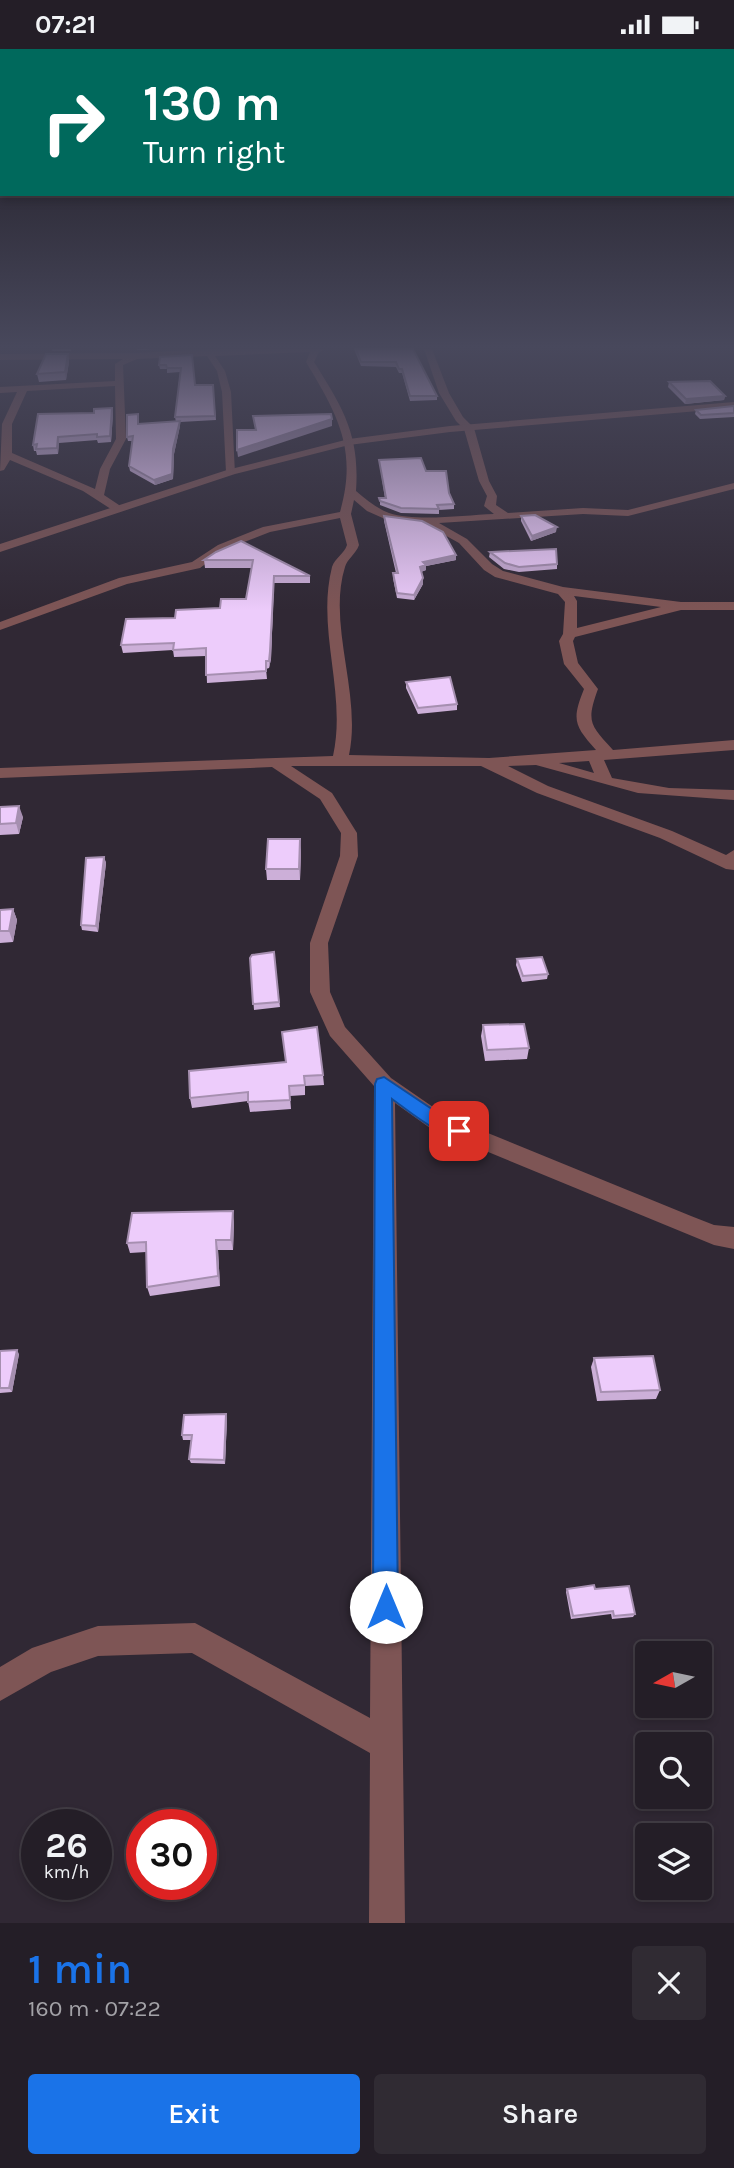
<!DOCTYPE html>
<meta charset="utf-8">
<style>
:root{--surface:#241e27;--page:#302b33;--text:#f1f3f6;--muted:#a3a2a7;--line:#413c44;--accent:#1a73e8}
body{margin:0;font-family:Karla,sans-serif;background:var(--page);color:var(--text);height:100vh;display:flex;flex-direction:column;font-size:26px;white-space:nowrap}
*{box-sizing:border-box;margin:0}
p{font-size:23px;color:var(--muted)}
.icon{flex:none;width:38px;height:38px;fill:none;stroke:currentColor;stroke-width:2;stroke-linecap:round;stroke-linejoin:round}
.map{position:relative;height:1874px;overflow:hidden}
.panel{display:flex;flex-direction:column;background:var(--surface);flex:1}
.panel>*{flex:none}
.hud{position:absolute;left:0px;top:0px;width:735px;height:147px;box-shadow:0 4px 10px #0003,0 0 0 2px var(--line);background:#00695c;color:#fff;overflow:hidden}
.needle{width:46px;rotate:261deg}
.controls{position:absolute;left:635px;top:1592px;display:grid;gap:14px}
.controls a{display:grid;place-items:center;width:77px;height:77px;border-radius:7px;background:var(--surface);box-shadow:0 4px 10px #0003,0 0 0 2px var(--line);font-size:35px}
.speed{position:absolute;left:21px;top:1760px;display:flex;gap:14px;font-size:35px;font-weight:700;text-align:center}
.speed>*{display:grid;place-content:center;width:91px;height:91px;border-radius:50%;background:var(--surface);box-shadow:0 4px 10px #0003,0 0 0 2px var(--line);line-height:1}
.speed small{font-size:18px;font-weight:400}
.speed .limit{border:10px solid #d22;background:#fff;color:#111}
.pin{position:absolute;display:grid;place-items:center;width:60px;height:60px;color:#fff;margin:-30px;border-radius:14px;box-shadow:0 4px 10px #0006}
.me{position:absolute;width:77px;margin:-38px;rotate:0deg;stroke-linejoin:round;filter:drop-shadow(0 0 5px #0008)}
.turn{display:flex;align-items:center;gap:24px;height:147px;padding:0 28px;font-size:32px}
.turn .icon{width:91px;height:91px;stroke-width:2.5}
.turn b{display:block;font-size:49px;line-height:60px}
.round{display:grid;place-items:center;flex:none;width:74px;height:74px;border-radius:7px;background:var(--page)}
.headline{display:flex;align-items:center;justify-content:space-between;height:119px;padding:0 28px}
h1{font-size:42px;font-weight:600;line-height:52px;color:var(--accent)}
.button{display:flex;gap:14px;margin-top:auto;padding:14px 28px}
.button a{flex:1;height:80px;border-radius:7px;background:var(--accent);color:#fff;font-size:28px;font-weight:600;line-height:80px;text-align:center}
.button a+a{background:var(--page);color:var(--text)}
.status{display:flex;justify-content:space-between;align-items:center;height:49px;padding:0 35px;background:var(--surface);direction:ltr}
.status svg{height:19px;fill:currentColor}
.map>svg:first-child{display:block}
</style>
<div class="status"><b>07:21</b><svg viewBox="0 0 49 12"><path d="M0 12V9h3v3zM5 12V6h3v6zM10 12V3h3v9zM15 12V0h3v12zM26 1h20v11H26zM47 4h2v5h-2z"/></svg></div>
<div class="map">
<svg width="734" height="1874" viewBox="0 0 734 1874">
<rect width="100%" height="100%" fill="#302834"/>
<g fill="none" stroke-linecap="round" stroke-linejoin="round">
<!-- minor -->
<path fill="#7e5555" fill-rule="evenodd" d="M210 300H326L319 303 314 313C343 359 360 386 356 442 367 451 376 459 389 464 417 473 464 466 494 465L484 457 487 447 479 432 464 380 456 372 439 344 424 300H432L449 344 463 368 474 379 489 432 497 447 496 456 508 464 583 459 628 461 734 434V440L628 467 583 465 439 474 467 490 492 515 503 522 563 538 681 553H734V561H681L575 588 573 592 578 614 598 640C586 673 590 676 613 701L734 691V701L604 711 612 729 669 739 734 741V751L638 744 536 716 508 717 548 737 672 782 726 806 734 801V821L726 820 660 789 537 744 481 717H291L332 744 357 784 358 807 328 894 330 943 345 978 391 1029 446 1067 691 1167 714 1176 734 1178V1200L714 1196 430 1079 395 1054 405 1874H369L370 1704 192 1604 98 1607 51 1623 0 1652V1618L32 1599 98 1577 195 1574 370 1669 374 1037 330 987 310 943V894L340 807 341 784 320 750 272 718 0 729V719L333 707C347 644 316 581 332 518 335 509 344 505 347 496L340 469 270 483 226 500 200 519 127 535 0 581V573L119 529 192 513 218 496 263 478 340 463C358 400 337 365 306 313L310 303 215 307 225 322 231 343 235 425 226 423 222 343 217 322 207 307 137 310 123 316 126 390 110 420 104 446 122 458V462H114L83 442 10 411 4 421 0 422 2 375 17 343 0 344V338L115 332V315L123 310 0 311V305L136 304ZM115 337 116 390 100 420 95 440 12 404V375L27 342ZM354 451 367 462 385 470 423 474 459 494 484 521 495 528 558 545 565 553 563 585 559 592 564 615 584 640C571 672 575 677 596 701L489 709 349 706C362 645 327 576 345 518 347 510 356 505 359 496L351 465ZM574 547 661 558 577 579V552ZM589 712 594 724 559 714Z"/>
<!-- tertiary -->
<path fill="#7e5555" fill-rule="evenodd" d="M734 353V359L450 383 349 396 235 425 0 503V495L227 421 349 390 450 377Z"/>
</g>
<!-- wall -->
<path fill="#ccafd8" d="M52 300H71V302H52Z
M137 300H164L137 301Z
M354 300H413L437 347V351L410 352 402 324H399L396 318 361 317Z
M68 305 69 313 66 331 39 333 37 325Z
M192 306 195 336H213L216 371 180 373V377L174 405 173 430 155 436 130 422 129 417 132 392H128L127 388 139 375 176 373 175 368 180 323 167 324V320H160L159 316Z
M669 333 725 347 724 351 685 355 668 338Z
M734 357V368L700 370 695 365 696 361Z
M112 359 113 365 111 393 98 394 97 391 59 394 58 405 37 406 36 402H34L33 396 94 364Z
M379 411 426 422 449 444 454 455V460L439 461V465L401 464 380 456V452L385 449Z
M384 467 456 506V511L426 517V521L421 523 423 529V535L414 551 397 549 393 529V524H396L384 472Z
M521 467 556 483 531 492 521 472Z
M241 492 310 527V534H274L271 610 269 619 266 620 267 630 207 634 206 607 174 608 173 601 123 604 121 596 175 569 220 559 246 550 252 519H205L204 511Z
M490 503 557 515V520L519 523 504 520 489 508Z
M406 633 457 655V661L418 665 406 639Z
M0 758 23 768 19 785 0 786Z
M301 801 300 831H267L266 820Z
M104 808 106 814 98 883 82 881 81 876Z
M13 860 17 871 13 893 0 894V861Z
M274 903 280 958 254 961 250 909Z
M517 910 548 925 547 930 522 933 516 916Z
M483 976 529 999 527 1010 485 1012 481 987Z
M189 1022 323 1026 324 1036 305 1037V1046L290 1047 291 1060 250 1063 248 1052 192 1059 190 1049Z
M234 1172 233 1201H218L220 1237 150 1247 147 1238 146 1203 130 1204 127 1194Z
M0 1302 19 1305 12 1343 0 1344Z
M594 1309 660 1341 656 1350 597 1352 591 1318Z
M226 1365 227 1370 225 1415 191 1414 189 1410 191 1391H183L182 1386Z
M567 1540H595L635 1565 633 1568 612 1570 611 1565 571 1570 566 1543Z"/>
<!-- shaded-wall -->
<path fill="#a68fb0" d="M68 305 69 313 66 331 65 323Z
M725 347 724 351 685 355 686 350Z
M112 359 113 365 111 393 110 387Z
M332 370V377L238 408 237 401Z
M180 372V377L174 405 173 430 155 436 154 431 173 400Z
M58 388 59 394 58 405 57 399Z
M557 478 556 483 531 492 532 487Z
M456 506V511L426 517V521L420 523V518L423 513Z
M274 527 271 610 269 619V612Z
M423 529V535L414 551V546Z
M19 757 23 768 19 785 16 774Z
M300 790 301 801 300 831 299 820Z
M104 808 106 814 98 883 96 877Z
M13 860 17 871 13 893 9 882Z
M233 1162 234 1172 233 1201 231 1191Z
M216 1191 218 1201 220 1237 218 1227Z
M17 1301 19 1305 12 1343 9 1339Z
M226 1365 227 1370 225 1415 224 1411Z"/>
<!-- building -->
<path fill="#edccfb" stroke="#a68fb0" stroke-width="2" d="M356 300H413L437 347H410L402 320H399L396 313H361Z
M46 305H68L65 323 37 325Z
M192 306 195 336H213L215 367 175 368 181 319H167L166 316H159L160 308Z
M710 332 725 347 686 350 669 333Z
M734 357V364L701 366 696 361Z
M112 359 110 387 97 388V385L58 388 57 399 36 400 37 395 33 396 38 365 94 364V360Z
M138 365V375L180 372 173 400 172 425 154 431 129 417 133 387 127 388V366Z
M331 365 332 370 237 401V381H256L253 367Z
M421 409 426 422H446L449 444 454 455 437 456 439 460 401 459 380 452 379 449H386L379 411Z
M535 466 557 478 532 487 521 467Z
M384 467 422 472 443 483 456 506 423 513 426 516 420 518 423 529 414 546 397 544 393 524H398Z
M241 492 310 527H274L270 602 269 612H266V622L206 626V599L173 601 174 594 121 596 126 570 175 569 176 561 220 559 221 550H246L253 511H204L216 503Z
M556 500 557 515 519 518 505 514 490 503Z
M450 628 457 655 418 659 406 633Z
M19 757 16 774 0 775V758Z
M268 790H300L299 820H266Z
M104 808 96 877 81 876 86 809Z
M13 860 9 882H0V861Z
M274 903 279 953 253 955 250 909 252 906Z
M542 908 548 925 523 927 517 910Z
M524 975 529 999 487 1001 483 976Z
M317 978 323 1026 304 1027 305 1036 289 1037 290 1051 248 1053V1043L190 1049 189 1022 286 1013 282 983Z
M233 1162 231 1191H216L218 1227 147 1238 146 1193 127 1194 132 1164Z
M17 1301 9 1339H0V1302Z
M653 1307 660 1341 601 1343 594 1309Z
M226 1365 224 1411 189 1410 192 1386H182L184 1366Z
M594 1536 595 1540 629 1537 635 1565 614 1567 613 1562 573 1567 567 1540Z"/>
<!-- sky -->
<linearGradient id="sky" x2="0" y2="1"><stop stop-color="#1a161d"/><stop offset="0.53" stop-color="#48485c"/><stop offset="1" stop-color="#48485c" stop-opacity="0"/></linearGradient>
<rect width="734" height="562" fill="url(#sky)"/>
<!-- route -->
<path fill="#1a73e8" stroke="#114b97" stroke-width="2" d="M384 1028 444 1068 466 1076 468 1082 466 1087C446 1094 409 1062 392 1050L398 1558 394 1567 386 1570 377 1567 373 1558 375 1035 377 1030Z"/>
</svg>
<div class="controls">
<a><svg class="needle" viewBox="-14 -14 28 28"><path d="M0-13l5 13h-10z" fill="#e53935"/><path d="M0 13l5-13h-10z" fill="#a3a2a7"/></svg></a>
<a><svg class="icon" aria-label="search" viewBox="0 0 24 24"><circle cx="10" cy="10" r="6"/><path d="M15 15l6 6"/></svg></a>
<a><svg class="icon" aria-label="layers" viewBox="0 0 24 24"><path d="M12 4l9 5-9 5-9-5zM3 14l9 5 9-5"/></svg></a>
</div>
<div class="speed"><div>26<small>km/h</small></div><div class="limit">30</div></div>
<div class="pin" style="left:459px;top:1082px;background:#d93025"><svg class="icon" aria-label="arrive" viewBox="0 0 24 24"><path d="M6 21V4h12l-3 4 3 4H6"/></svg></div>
<svg class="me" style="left:386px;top:1558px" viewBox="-20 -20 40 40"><circle r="19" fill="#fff"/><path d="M0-13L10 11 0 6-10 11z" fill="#1a73e8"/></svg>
<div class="hud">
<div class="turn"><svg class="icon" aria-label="right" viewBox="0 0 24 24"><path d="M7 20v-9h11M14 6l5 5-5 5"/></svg><div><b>130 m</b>Turn right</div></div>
</div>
</div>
<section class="panel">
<div class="headline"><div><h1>1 min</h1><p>160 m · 07:22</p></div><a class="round"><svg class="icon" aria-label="close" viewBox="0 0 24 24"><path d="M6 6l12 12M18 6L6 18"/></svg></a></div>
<div class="button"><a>Exit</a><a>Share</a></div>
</section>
